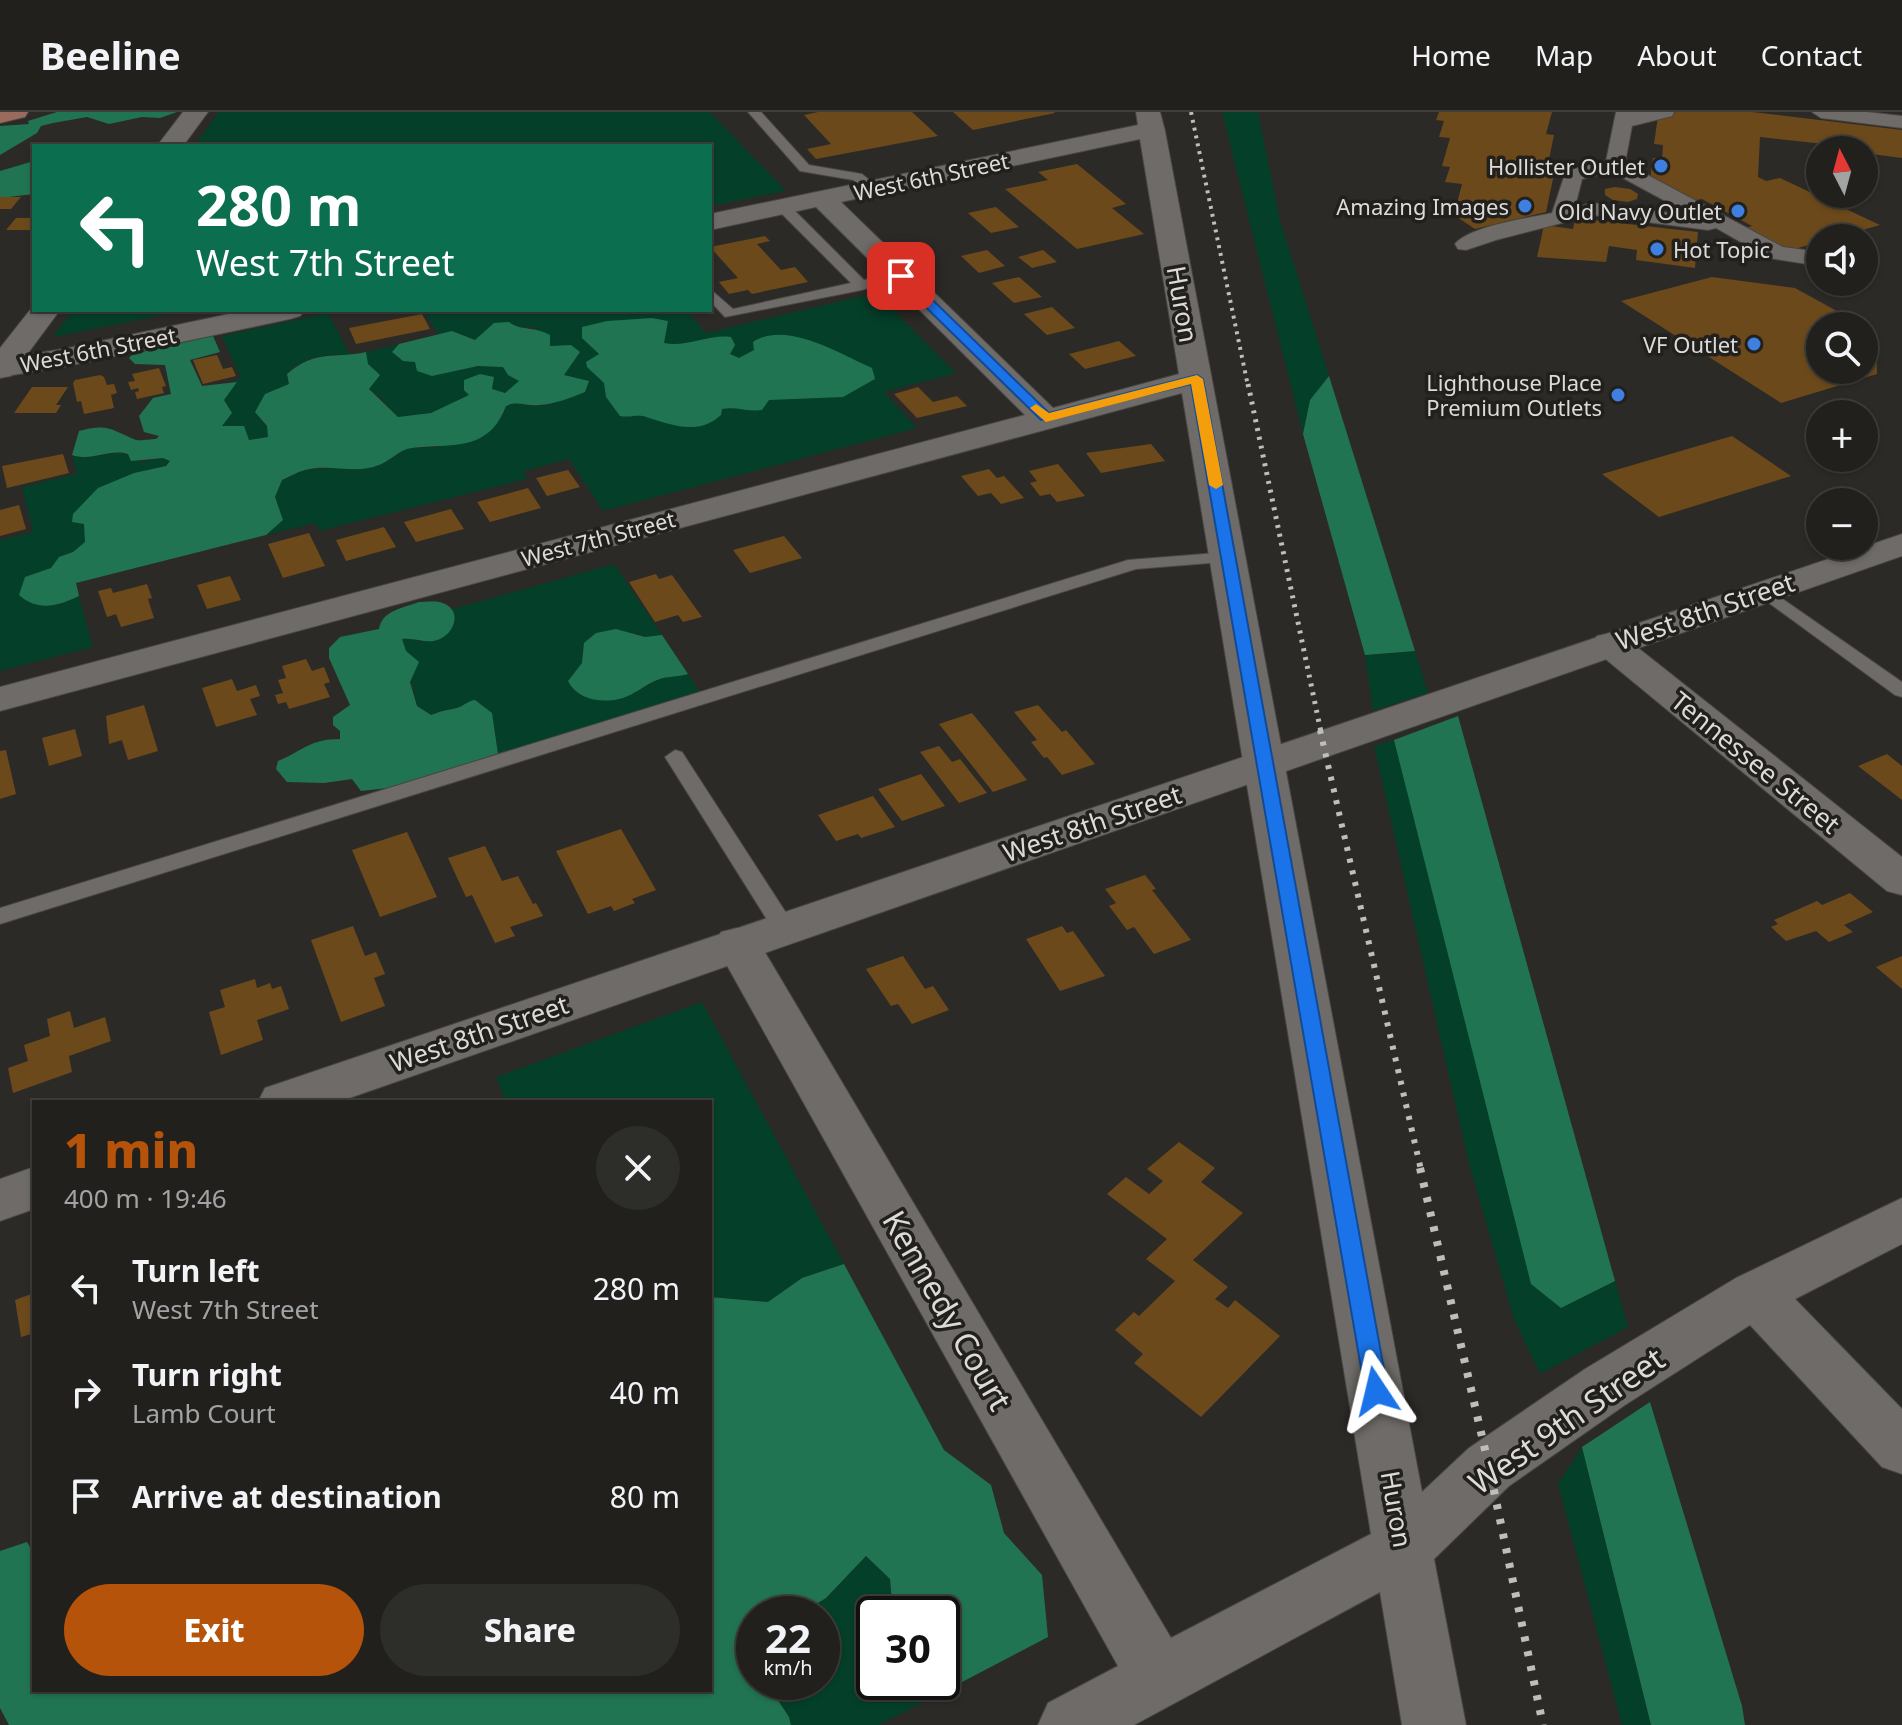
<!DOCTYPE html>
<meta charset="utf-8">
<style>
:root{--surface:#21201d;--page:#2d2d2a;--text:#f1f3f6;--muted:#a2a3a4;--line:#3e3e3b;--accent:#b45309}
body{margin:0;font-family:"Noto Sans",sans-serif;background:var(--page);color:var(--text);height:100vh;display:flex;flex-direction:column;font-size:30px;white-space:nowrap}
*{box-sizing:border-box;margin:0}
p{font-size:26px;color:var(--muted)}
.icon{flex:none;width:44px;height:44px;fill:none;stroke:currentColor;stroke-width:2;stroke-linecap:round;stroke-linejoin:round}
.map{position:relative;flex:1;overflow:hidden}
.side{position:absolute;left:32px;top:988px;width:680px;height:592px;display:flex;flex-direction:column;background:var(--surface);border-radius:0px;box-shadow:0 2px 6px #0004,0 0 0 2px var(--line)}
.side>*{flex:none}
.banner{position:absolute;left:32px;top:32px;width:680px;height:168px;border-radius:0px;box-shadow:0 2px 6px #0004,0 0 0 2px var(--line);background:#0b6e4f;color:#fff;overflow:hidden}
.needle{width:52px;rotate:354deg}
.tools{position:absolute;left:1806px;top:24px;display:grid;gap:16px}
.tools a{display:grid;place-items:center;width:72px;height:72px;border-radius:50%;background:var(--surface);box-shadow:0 2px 6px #0004,0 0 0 2px var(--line);font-size:40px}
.speed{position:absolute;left:736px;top:1484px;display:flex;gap:16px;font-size:40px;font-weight:700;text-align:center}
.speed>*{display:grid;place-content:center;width:104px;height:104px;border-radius:50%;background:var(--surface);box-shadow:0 2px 6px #0004,0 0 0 2px var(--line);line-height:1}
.speed small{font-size:20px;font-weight:400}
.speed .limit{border:4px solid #111;border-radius:12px;background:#fff;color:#111}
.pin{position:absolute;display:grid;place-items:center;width:68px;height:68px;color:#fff;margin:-34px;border-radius:16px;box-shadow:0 4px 12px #0006}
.me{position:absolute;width:88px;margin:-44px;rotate:350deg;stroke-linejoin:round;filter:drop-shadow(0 0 6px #0008)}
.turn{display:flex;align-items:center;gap:28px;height:168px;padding:0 32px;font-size:36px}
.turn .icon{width:104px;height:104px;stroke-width:2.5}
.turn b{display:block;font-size:56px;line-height:68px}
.round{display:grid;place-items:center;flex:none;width:84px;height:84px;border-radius:42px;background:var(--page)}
.head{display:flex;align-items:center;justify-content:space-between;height:136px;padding:0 32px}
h1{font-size:48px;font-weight:800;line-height:60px;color:var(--accent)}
.action{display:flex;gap:16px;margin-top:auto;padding:16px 32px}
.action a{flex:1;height:92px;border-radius:48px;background:var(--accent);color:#fff;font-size:32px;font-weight:800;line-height:92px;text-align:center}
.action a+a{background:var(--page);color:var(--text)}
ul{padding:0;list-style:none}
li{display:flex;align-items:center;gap:24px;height:104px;padding:0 32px}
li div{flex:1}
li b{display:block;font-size:30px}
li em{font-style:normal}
header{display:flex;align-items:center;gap:48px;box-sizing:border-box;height:112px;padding:0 40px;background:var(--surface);border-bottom:2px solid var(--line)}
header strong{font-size:38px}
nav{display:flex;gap:44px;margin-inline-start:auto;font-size:28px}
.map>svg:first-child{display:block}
</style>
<header>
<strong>Beeline</strong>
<nav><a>Home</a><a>Map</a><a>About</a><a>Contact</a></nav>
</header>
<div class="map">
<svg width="1902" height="1613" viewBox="0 0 1902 1613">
<rect width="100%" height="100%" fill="#2c2a27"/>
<!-- green -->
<path fill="#043f29" d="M219 0H710L786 79 710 94V34H194Z
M1222 0H1258L1280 108 1329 264 1310 288 1303 322Z
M876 181 956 261 884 280 917 316 603 399 569 347 523 359 527 367 319 419 316 411 266 423 283 408 275 385 282 368 305 358 381 353 408 336 438 335 502 306 506 294C517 289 525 294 537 294 559 293 572 282 588 269L564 263 579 240 549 235 536 215H516L475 228 453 219 439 223 423 198H686L706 221Z
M73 198H188L53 225Z
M328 201 350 243C324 241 307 244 287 261L289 272 265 282 260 309 267 314 268 325 249 328 222 315 224 288 236 271 234 268 241 266 222 224Z
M399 232 392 240 415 250 432 264 478 254 503 255 520 269 505 281C476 272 457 293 431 301 421 304 408 304 397 305L381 286 369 277 366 240Z
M121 340 141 350 163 346 170 349C162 358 147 358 135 361 102 372 98 381 73 402L84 411 86 430 73 440 59 445 52 456 25 465 23 473 60 493 79 484 93 535 0 559V428L33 420 22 375 77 362 72 343 83 346Z
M614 452 662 523 645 525 636 521 582 539 583 551 568 569 626 585 661 566 688 562 700 580 498 642 492 601 475 588C467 589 464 594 457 596 447 598 441 598 431 603L417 594 402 527 412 526 422 530 455 510 452 497Z
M1415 539 1428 581 1373 599 1365 543Z
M1394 628 1561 1196 1615 1169 1628 1215 1540 1262 1514 1207 1469 1052 1374 634Z
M702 890 844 1152 802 1166 768 1190 710 1185V990H506L496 965Z
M1582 1335 1651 1613H1622L1558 1372Z
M866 1444 890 1467 893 1502H874V1570H927L941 1581 879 1613H791L789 1605 766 1570H822V1502H800L826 1486Z"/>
<!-- forest -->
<path fill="#217452" d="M57 0H177L160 6 142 5 109 12 87 5 53 11 41 14 37 21 0 43V14L29 12 28 9Z
M34 49V82L0 86V59Z
M652 206 668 209 664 231C686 236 708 222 731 225L735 233 730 242 739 246 754 238 753 230C786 208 840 242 872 256L875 267 843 285 769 288 762 298C748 300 735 294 722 297L721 303C698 324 672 313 646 305 638 302 629 306 620 304L606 285 604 271 587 255 586 250 599 242 582 226V215L607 209Z
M509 210C520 219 534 214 550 223V234L571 233 580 240 564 263 589 269 585 280C570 286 555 292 539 293 527 295 518 288 506 294 488 341 452 331 412 336 400 337 390 349 379 353 355 363 330 351 305 358 297 360 289 365 282 368L275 385 283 408 266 423 76 471 79 484C58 494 38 500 19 483L25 465 51 456 59 445 73 440 85 430 84 412 72 410 73 402 98 376 134 361 166 354 170 349 163 346 131 349 128 342C109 336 92 350 72 343L79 319C109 311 111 318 136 328 140 329 151 327 156 327L159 324 144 320 139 304 153 286 171 282 165 253 135 252 129 246 133 242 213 224 220 240 190 248 202 274 237 270 224 288 232 301 222 314H244L249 328 268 325 267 314 255 300 265 282 289 272 287 262C316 237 333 247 366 240L368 252 380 263 369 277 398 305 431 301 469 283 464 278V268L480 262 494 265 492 277 505 281 519 269 508 263 503 255 478 254 432 264 417 259 415 250 403 249 392 240 399 232 452 219 475 228 494 211Z
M1329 264 1415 539 1365 543 1303 322 1310 288Z
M419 490C427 490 438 488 445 492 462 500 454 521 440 527 427 533 416 525 402 527L406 539 419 550 410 570 417 594 431 603C441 599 447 598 457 596 464 594 467 589 475 588L492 601 498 642 388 676 361 679 352 667 324 671 287 670 276 657 278 649C304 638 310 627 340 627V619L333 613V605L350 593 329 546V536L340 525 379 517C382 498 404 496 419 490Z
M616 517 645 525 662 523 688 562C678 565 666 564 657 568 645 573 635 582 623 586 603 592 577 588 568 569L582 551 584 531 596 521Z
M1458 604 1615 1169 1561 1196 1531 1172 1394 628Z
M844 1152 944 1338 991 1373 1004 1421 1042 1463 1048 1525 941 1581 927 1570H942V1502H893L890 1467 866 1444 826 1486 800 1502H754V1570H766L789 1605 791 1613H9L0 1596V1439L27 1430 34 1442V1578H710V1185L768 1190 802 1166Z
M1650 1290 1742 1594 1745 1613H1651L1582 1335Z"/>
<!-- building -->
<path fill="#6b491b" d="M818 0H912L938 24 816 47 807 37 831 32 804 3Z
M953 0H1054L1055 1 973 18Z
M1439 0H1552L1546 22 1554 23 1548 52 1556 53 1546 100 1475 117 1454 103 1462 72 1445 70 1450 55 1442 54 1450 26 1439 25 1444 9 1436 8Z
M1677 0H1752L1902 18V46L1864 41V38H1843V34L1760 25 1758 65 1766 69 1780 66 1880 113 1834 126H1820V130L1787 139 1746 116 1752 114 1702 87 1690 89 1650 68 1653 46 1662 47 1663 33 1654 32 1658 4Z
M1077 52 1126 92 1112 96 1144 122 1077 137 1005 77 1048 68 1038 60Z
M1615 75 1630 77 1638 82 1637 87 1628 90 1613 88 1605 83V77Z
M0 85H21L11 97H0Z
M996 95 1019 115 991 121 968 101Z
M16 106H34V118H6Z
M1575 106 1698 120 1695 156 1636 148 1637 138 1609 134 1606 150 1537 145 1544 113 1573 117Z
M765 124 770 129 757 132 781 158 795 155 808 170 752 182 748 178 729 182 719 170 738 166 710 135Z
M987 138 1005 154 979 161 961 144Z
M1043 138 1057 150 1032 156 1018 145Z
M1019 165 1042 185 1014 191 992 171Z
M1712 165 1795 176 1864 214H1820V258H1864V214L1876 221 1877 262 1781 291 1621 189Z
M1052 195 1075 216 1047 223 1024 202Z
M422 202 430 217 356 232 349 216Z
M1119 229 1136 244 1085 257 1069 242Z
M217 243 223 257 232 255 236 264 203 272 193 248Z
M159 256 166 274 162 275 164 281 137 287 135 280 139 279 138 276 131 278 128 270 135 269 132 262Z
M100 263 104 265 107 273 114 272 117 281 111 283 114 296 84 302 81 289 77 290 73 271 75 268Z
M32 275H68L56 293H61L56 301H14Z
M918 275 933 290 957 284 967 294 917 306 894 282Z
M1732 324 1791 364 1659 405 1602 362Z
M1151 332 1165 349 1101 361 1086 341Z
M63 342 69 361 7 376 2 354Z
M1058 352 1085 384 1057 390 1050 382 1040 384 1030 371 1037 369 1029 359Z
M989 357 997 366 1004 364 1024 386 1001 392 991 381 978 384 961 364Z
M568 358 580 375 547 384 536 366Z
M528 376 541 396 490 410 477 390Z
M19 393 26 417 0 424V398Z
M451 397 464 417 416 430 404 410Z
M384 415 396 435 346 449 336 428Z
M309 421 325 454 283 466 268 432Z
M784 424 802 446 750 461 733 438Z
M656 462 659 467 672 463 702 505 683 510 678 503 655 510 629 470Z
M230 464 241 488 207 497 197 473Z
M147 472 152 486 148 487 154 506 121 515 116 502 107 505 98 479 111 476 113 481Z
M306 547 312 559 324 555 330 570 324 572 330 585 289 597 286 590 278 592 275 583 283 581 278 568 286 566 282 554Z
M232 567 237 579 256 573 260 584 250 587 257 603 216 615 202 576Z
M144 593 158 639 128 648 122 628 109 632 106 604Z
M1038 593 1062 620 1066 618 1095 652 1062 663 1047 645 1044 646 1031 630 1037 628 1014 600Z
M972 601 1027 668 993 680 939 612Z
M75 617 82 644 49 654 42 626Z
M939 634 952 650 960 647 987 681 959 691 920 640Z
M6 638 16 682 0 687V639Z
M1887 642 1902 654V688L1858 654Z
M921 662 945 694 902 709 878 677Z
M873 684 895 715 861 726 858 722 836 729 818 703Z
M621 717 656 778 632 787 635 791 614 799 611 794 588 802 556 739Z
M407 720 437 785 380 805 352 738Z
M485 734 502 769 518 764 533 792 536 791 543 804 510 815 515 824 495 831 472 783 466 785 448 746Z
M1145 763 1156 777 1152 778 1191 828 1154 842 1134 815 1127 818 1109 794 1116 791 1105 777Z
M1850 781 1873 800 1844 813 1853 820 1829 830 1816 819 1786 829 1771 815 1778 812 1774 808 1817 789 1822 793Z
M353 814 365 844 376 840 385 862 374 866 385 894 341 910 311 828Z
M1062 814 1067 821 1073 819 1105 864 1060 879 1026 827Z
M903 844 925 877 933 874 949 898 912 912 898 892 891 894 866 857Z
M1902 844V877L1876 855Z
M255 867 257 876 270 871 272 877 281 874 289 897 257 908 263 928 221 943 209 900 225 895 220 878Z
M70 899 74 916 105 905 111 929 69 944 72 960 13 981 8 956 28 949 24 933 50 924 47 907Z
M1179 1030 1215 1056 1201 1070 1243 1101 1193 1148 1228 1175 1215 1187 1228 1196 1235 1188 1280 1224 1201 1305 1134 1251 1143 1242 1115 1218 1134 1200 1139 1204 1175 1169 1146 1147 1167 1127 1107 1082 1126 1065 1149 1082 1163 1069 1147 1057Z
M34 1181V1221L21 1225 15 1188Z"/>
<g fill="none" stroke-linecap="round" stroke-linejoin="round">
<defs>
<path id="service" d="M748 0H761L809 53 862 62 879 76 872 80 853 68 800 59Z
M783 91 788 92 864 168 901 160 908 164 862 178 725 205 710 189V177L733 197 851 171 778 98 776 95Z
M1229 440 1235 441 1238 445 1235 449 1136 457 0 812V796L1128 448Z
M1764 474 1902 570V585L1895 583 1758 483 1755 479 1758 475Z
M675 638 682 640 792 810 795 816 792 822H776L665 645Z"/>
<path id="pedestrian" d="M1616 0H1674L1672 4 1632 14 1625 51 1783 135 1820 140V154L1769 146 1716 116 1708 118 1593 103 1496 128 1466 138 1458 137 1455 132C1470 114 1529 106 1552 101L1566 59 1606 49ZM1612 60 1693 104 1593 91 1575 95 1582 67Z
M1812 0H1867L1902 4V16L1821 6Z"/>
<path id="minor" d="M1136 0H1160L1165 19 1422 1380 1469 1336 1585 1257 1736 1166 1902 1086V1132L1795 1187 1902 1297V1362L1882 1355 1750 1213 1625 1293 1509 1374 1434 1447 1466 1613H1402L1380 1480 1134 1613H1038L1048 1591 1118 1554 715 832 721 820 737 816 753 820 1171 1526 1371 1422 1182 281 0 599V575L1025 303 816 95 710 118V102L1138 13ZM1140 27 1179 262 1053 296 841 90Z
M248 198H305L300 204 290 207 63 255 0 265V247L63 237Z
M1610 521 1623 524 1902 745V783L1887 779 1597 540 1591 532 1597 524Z"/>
<path id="tertiary" d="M183 0H208L183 34H157Z
M34 193V198H60L11 264 0 266V236Z
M1902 422V444L338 990H258L265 976Z
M34 1055V1097L0 1109V1067Z"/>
<path id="primary" d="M0 0H28L25 5 0 11Z"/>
</defs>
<!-- service casing -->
<use href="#service" stroke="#484644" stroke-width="2"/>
<!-- pedestrian casing -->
<use href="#pedestrian" stroke="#484644" stroke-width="2"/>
<!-- minor casing -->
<use href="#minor" stroke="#484644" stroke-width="2"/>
<!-- tertiary casing -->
<use href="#tertiary" stroke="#484644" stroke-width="2"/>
<!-- primary casing -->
<use href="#primary" stroke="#484644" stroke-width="2"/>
<!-- service -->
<use href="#service" fill="#6e6b68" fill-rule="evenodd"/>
<!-- pedestrian -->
<use href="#pedestrian" fill="#6e6b68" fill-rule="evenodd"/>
<!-- minor -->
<use href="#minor" fill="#6e6b68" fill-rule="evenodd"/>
<!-- tertiary -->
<use href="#tertiary" fill="#6e6b68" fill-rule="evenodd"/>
<!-- primary -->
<use href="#primary" fill="#9a6b5d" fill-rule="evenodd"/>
<!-- rail-far3 -->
<path stroke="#c0bebc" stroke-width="4" stroke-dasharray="3 5" stroke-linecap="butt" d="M1191 0 1248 274"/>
<!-- rail-far2 -->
<path stroke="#c0bebc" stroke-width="5" stroke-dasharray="3 6" stroke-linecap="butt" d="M1248 272 1321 620"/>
<!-- rail-far1 -->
<path stroke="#c0bebc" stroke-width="6" stroke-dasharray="4 8" stroke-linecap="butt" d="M1320 618 1421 1058"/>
<!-- rail -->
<path stroke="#c0bebc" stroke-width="8" stroke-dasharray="5 10" stroke-linecap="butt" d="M1420 1056 1489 1355 1543 1613"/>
</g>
<!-- route -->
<path fill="#1a73e8" stroke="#114b97" stroke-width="2" d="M897 162H906L1049 301 1197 263 1203 267 1388 1279 1384 1286 1376 1289 1368 1286 1365 1279 1191 272 1041 308 897 167Z"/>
<!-- slow -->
<path fill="#f59e0b" d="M1197 263 1203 267 1223 373 1216 377 1209 373 1191 272 1046 310 1030 296 1036 292 1049 301Z"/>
<!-- markers -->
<g fill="#3f7fe0" stroke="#22201d" stroke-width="3">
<circle cx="1661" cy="54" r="8"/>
<circle cx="1525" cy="94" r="8"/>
<circle cx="1738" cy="99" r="8"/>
<circle cx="1657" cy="137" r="8"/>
<circle cx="1754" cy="232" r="8"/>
<circle cx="1618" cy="283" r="8"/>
</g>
<g text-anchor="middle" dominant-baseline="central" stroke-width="7" stroke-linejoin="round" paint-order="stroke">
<!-- far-poi labels -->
<g font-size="22" fill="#dddbd9" stroke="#22201d" text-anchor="end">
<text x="1645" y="54">Hollister Outlet</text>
<text x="1509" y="94">Amazing Images</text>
<text x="1722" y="99">Old Navy Outlet</text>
<text x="1673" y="137" text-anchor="start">Hot Topic</text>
<text x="1738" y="232">VF Outlet</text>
<text x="1602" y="270">Lighthouse Place<tspan x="1602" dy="25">Premium Outlets</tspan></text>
</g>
<!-- far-street labels -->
<g font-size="22" fill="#dddbd9" stroke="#22201d">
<text transform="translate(931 64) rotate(-12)">West 6th Street</text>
<text transform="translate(98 237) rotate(-11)">West 6th Street</text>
<text transform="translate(598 426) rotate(-15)">West 7th Street</text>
</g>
<!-- street labels -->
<g font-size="26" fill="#dddbd9" stroke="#22201d">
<text transform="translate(1183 192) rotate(80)">Huron</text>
<text transform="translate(1705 499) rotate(-19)">West 8th Street</text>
<text transform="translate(1756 650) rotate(39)">Tennessee Street</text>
<text transform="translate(1092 711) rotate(-19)">West 8th Street</text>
<text transform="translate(479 921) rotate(-19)">West 8th Street</text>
<text transform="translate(1397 1397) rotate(80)">Huron</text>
</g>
<!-- near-street labels -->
<g font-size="32" fill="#dddbd9" stroke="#22201d">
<text transform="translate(948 1198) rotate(60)">Kennedy Court</text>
<text transform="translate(1566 1308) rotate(-35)">West 9th Street</text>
</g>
</g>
</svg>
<div class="tools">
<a><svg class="needle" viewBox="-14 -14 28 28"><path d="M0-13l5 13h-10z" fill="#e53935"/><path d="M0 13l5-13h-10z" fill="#a2a3a4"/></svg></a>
<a><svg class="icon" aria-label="sound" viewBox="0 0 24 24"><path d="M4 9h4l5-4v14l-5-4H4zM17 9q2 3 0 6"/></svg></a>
<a><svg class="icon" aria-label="search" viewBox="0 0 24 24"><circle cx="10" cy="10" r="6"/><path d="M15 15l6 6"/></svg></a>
<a>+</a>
<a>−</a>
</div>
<div class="speed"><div>22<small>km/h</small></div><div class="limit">30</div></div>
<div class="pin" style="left:901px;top:164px;background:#d93025"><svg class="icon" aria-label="arrive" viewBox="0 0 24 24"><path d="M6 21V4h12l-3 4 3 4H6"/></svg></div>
<svg class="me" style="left:1376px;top:1279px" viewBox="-20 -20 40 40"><path d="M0-17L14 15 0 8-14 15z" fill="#1a73e8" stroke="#fff" stroke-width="4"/></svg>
<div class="banner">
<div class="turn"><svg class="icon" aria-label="left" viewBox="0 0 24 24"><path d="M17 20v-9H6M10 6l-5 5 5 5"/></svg><div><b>280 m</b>West 7th Street</div></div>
</div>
<section class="side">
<div class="head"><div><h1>1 min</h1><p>400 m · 19:46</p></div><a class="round"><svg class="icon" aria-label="close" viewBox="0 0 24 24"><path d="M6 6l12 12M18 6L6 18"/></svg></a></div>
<ul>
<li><svg class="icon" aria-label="left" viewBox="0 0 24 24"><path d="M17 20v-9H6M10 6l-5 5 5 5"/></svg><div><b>Turn left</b><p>West 7th Street</p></div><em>280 m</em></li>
<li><svg class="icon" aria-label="right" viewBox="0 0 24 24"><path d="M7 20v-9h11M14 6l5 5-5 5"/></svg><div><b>Turn right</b><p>Lamb Court</p></div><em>40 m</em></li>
<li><svg class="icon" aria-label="arrive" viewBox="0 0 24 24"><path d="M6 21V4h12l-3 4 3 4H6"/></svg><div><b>Arrive at destination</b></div><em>80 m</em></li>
</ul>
<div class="action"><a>Exit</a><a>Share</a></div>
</section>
</div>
